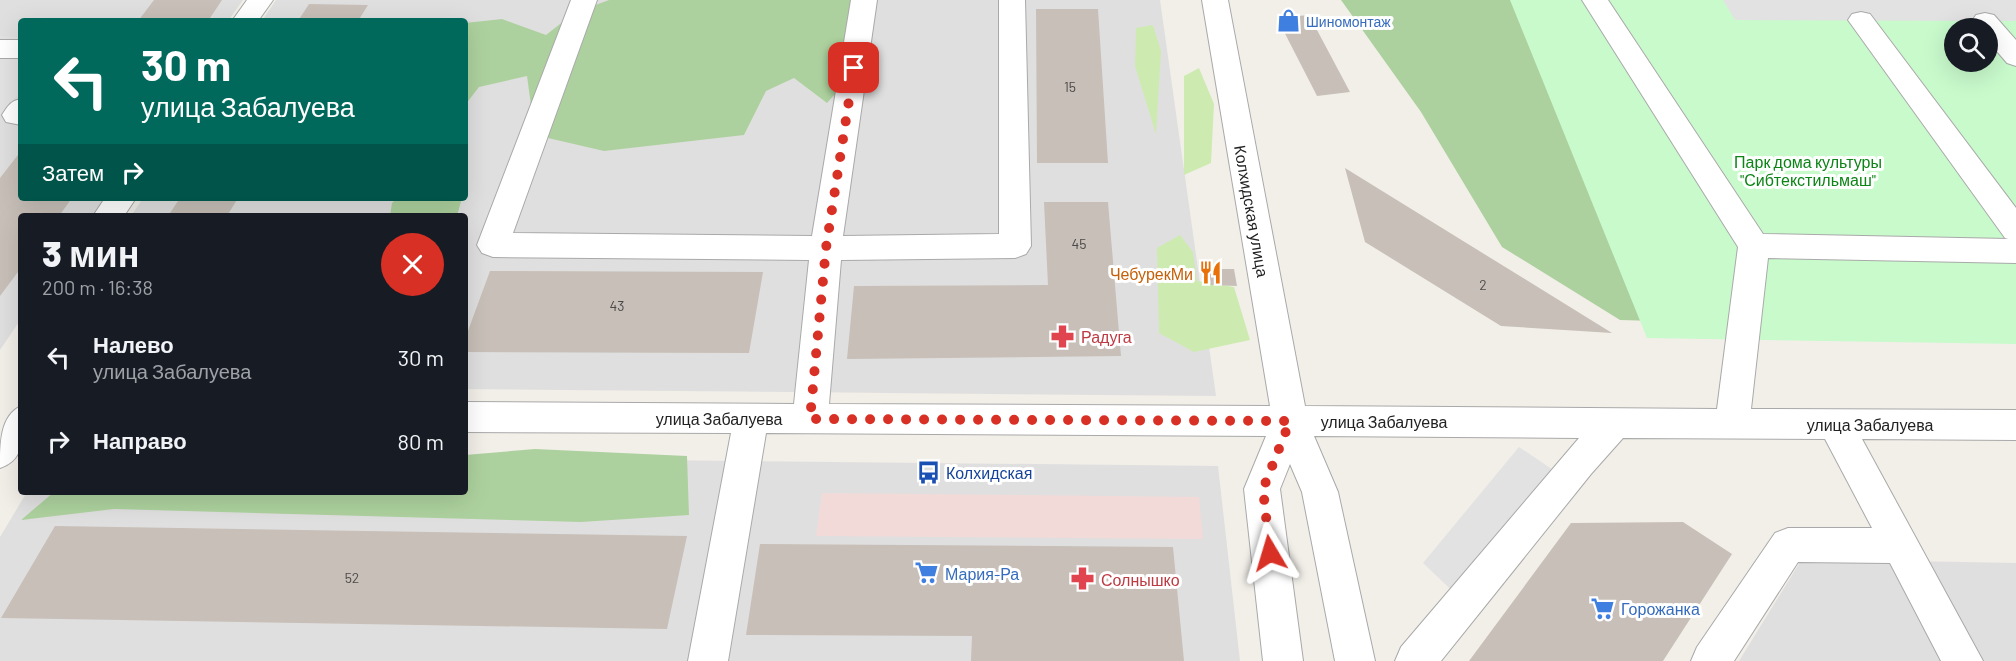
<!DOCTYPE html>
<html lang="ru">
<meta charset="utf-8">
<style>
:root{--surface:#171b24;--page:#20242c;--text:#f1f3f6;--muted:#9ea1a6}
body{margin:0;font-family:Barlow,sans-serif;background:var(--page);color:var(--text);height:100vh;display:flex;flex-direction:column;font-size:22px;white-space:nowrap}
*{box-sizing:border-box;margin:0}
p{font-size:20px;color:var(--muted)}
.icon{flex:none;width:33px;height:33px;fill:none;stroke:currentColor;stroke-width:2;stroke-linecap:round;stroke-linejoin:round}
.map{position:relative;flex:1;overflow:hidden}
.panel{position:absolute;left:18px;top:213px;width:450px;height:282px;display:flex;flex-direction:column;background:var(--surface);border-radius:6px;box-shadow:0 6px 24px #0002}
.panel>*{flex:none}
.hud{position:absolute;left:18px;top:18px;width:450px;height:183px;border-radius:6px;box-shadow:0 6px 24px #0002;background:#00695c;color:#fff;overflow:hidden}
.controls{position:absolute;left:1944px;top:18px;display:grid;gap:12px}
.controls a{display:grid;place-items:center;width:54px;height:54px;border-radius:50%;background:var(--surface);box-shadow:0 6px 24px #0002;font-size:30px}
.pin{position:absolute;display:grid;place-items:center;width:51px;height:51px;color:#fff;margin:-26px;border-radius:12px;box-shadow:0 3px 9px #0006}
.me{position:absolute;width:66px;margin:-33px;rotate:353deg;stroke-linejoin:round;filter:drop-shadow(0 0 4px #0008)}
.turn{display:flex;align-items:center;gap:21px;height:126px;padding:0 24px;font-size:27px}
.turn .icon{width:78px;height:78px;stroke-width:2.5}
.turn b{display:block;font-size:42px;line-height:51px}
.then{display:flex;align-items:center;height:57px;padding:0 24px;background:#0003;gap:12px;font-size:22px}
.round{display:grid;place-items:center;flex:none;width:63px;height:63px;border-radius:32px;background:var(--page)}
.summary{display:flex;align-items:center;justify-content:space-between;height:102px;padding:0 24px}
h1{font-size:36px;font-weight:800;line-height:45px}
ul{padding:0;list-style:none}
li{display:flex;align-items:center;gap:18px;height:84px;padding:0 24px}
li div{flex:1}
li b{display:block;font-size:22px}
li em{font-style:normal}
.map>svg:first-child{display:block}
</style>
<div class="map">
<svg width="2016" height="661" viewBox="0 0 2016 661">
<rect width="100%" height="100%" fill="#f2efe9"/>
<!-- residential -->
<path fill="#e0dfdf" d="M0 0H243L228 21H21V198H105L93 216H21V319L0 350Z
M276 0H1160L1216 396 465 389V216H131L143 198H465V21H262Z
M465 458 1218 466 1240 661H0V537L27 492H465Z
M1802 559 2016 563V661H1739Z"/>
<!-- commercial -->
<path fill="#f2dad9" d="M822 493 1199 497 1203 539 816 536Z"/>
<!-- grass -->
<path fill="#cdebb0" d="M1153 25 1161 51 1156 134 1135 66 1136 28Z
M1199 68 1214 104 1211 163 1184 175V76Z
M1180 235 1193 252 1197 281 1234 287 1250 340 1194 352 1159 333 1157 248Z"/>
<!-- forest -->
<path fill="#add19e" d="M609 0H851L862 15 860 66 827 103 794 78 766 91 744 135 604 151 535 135 527 76 479 87 465 105V23L502 19 546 35 574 13Z
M1341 0H1579L2016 332 1620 320 1502 247 1421 112Z
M397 198H462L457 216H390L392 203Z
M535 449 687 456 689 515 581 522 114 509 21 520 54 492H465V455Z"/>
<!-- park -->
<path fill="#c8facc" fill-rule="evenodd" d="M1510 0H2016V344L1647 338ZM1954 28H1988V62H1954Z"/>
<!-- parking -->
<path fill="#e2e2e2" d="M1723 0H2016V21L1735 20Z
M0 36 21 37V90L0 116Z
M1519 447 1565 478 1463 601 1423 563Z"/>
<!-- building -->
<path fill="#c7bfb8" d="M154 0H222L208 21H138Z
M309 4 368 5 358 21H298Z
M1036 9H1098L1108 163H1037Z
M1309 15 1350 92 1317 96 1277 18Z
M21 151V198H72L59 216H21V268L0 296V178Z
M1345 168 1612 333 1501 326 1365 242Z
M180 198H238L227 216H168Z
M1044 202H1108L1121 356 847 359 854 286 1048 285Z
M1209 269H1234L1237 286 1211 285Z
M490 271 763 272 749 353 465 352V339Z
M1683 522 1732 554 1663 661H1469L1571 523Z
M55 526 687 536 667 629 1 618Z
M760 544 1173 547 1184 661H971L972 636 746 635Z"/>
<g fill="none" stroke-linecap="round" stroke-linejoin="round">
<defs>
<path id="minor" d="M247 0H273L258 21H232Z
M571 0H597L513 233 812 236 851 0H877L843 236 999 234V0H1025L1031 246 1026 254 1015 258 841 260 829 404 1270 406 1202 0H1228L1305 406 1717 409 1738 247 1582 0H1608L1763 234 2008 239 2005 238 1848 20 1852 14 1861 12 1870 14 2016 208V263L1768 258 1751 409 2016 410V440L1862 439 1983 661H1941L1890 563 1798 562 1734 661H1691L1697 647 1775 533 1788 528H1872L1825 439 1623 438 1591 474 1441 661H1395L1401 647 1579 438 1314 436 1338 492 1375 661H1335L1302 492 1290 464 1280 489 1303 661H1263L1244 489 1266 436 766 433 728 661H688L731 433 465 432V402L794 404 809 260 493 257 482 253 477 245Z
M1985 13 1994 15 2016 40V66L2007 63 1988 41V28H1977L1972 21 1976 15Z
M0 40H21V58H0Z
M21 99V125L6 122 2 115C8 106 10 101 21 99Z
M105 198H136L124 216H93Z
M21 406C21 432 29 458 0 468 0 443 0 416 21 406Z"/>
</defs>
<!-- minor casing -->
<use href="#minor" stroke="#a9a9a9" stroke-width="2"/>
<!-- minor -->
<use href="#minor" fill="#fff" fill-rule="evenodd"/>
</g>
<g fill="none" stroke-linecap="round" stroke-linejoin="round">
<!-- route -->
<path stroke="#d93025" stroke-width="10" stroke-dasharray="0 18" d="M854 68 826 248 810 419 1290 421 1263 489 1270 553"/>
</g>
<!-- icons -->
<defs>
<symbol id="shop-bare" viewBox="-9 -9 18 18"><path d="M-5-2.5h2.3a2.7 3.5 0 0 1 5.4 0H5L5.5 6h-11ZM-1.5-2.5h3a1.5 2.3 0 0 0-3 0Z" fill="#3f7fe0" stroke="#fff" stroke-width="2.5" paint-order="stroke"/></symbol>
<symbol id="restaurant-bare" viewBox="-9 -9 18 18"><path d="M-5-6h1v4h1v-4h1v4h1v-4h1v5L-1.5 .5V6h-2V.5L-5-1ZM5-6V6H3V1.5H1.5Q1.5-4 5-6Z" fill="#e8710a" stroke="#fff" stroke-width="2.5" paint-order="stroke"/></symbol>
<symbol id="pharmacy-bare" viewBox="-9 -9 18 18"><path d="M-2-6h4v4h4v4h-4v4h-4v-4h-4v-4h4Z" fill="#e0444e" stroke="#fff" stroke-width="2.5" paint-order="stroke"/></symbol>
<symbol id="bus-bare" viewBox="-9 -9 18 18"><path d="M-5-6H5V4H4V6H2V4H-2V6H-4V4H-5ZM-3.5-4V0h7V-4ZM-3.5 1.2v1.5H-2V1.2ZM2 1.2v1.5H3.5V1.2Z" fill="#1a4fb4" stroke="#fff" stroke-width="2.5" paint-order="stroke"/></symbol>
<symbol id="supermarket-bare" viewBox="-9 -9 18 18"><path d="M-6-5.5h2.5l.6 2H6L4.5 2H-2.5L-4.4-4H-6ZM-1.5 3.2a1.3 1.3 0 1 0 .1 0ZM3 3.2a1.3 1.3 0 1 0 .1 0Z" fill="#3f7fe0" stroke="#fff" stroke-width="2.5" paint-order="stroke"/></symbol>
</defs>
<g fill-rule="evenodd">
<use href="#shop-bare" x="1272" y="4" width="33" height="33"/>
<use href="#restaurant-bare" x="1194" y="256" width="33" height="33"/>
<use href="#pharmacy-bare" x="1046" y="320" width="33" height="33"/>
<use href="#bus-bare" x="912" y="456" width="33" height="33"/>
<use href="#supermarket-bare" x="910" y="556" width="33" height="33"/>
<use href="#pharmacy-bare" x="1066" y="562" width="33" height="33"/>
<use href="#supermarket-bare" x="1586" y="592" width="33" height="33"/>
</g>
<g text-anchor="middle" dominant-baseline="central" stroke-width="6" stroke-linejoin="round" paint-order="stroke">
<!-- far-shop labels -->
<g font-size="14" fill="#366cbe" stroke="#fff" text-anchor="start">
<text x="1306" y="21">Шиномонтаж</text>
</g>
<!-- number labels -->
<g font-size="14" fill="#4b4948">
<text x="1070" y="86">15</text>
<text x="1079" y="243">45</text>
<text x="1483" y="284">2</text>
<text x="617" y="305">43</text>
<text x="352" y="577">52</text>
</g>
<!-- park labels -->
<g font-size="16" fill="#0c8416" stroke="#fff">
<text x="1808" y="161">Парк дома культуры<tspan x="1808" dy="18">"Сибтекстильмаш"</tspan></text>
</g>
<!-- street labels -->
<g font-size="16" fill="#222" stroke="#fff">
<text transform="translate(1252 211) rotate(80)">Колхидская улица</text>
<text x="719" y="418">улица Забалуева</text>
<text x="1384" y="421">улица Забалуева</text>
<text x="1870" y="424">улица Забалуева</text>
</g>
<!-- food labels -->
<g font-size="16" fill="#c56008" stroke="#fff" text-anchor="end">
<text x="1193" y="273">ЧебурекМи</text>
</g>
<!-- health labels -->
<g font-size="16" fill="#be3a42" stroke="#fff" text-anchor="start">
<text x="1081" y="336">Радуга</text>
<text x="1101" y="579">Солнышко</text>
</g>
<!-- transit labels -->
<g font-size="16" fill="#164399" stroke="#fff" text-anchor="start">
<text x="946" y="472">Колхидская</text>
</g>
<!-- shop labels -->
<g font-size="16" fill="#366cbe" stroke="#fff" text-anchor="start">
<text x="945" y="573">Мария-Ра</text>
<text x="1621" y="608">Горожанка</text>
</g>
</g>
</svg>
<div class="controls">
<a><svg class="icon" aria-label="search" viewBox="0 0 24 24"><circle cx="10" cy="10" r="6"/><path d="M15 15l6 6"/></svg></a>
</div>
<div class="pin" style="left:854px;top:68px;background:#d93025"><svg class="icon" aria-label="arrive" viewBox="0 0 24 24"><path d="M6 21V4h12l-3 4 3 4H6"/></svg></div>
<svg class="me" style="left:1270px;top:553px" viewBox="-20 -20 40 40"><path d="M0-17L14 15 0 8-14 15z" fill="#d93025" stroke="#fff" stroke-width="4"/></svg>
<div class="hud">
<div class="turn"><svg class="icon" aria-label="left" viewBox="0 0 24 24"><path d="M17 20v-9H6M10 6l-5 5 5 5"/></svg><div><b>30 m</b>улица Забалуева</div></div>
<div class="then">Затем<svg class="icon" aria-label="right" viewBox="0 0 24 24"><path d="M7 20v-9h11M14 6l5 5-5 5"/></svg></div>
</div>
<section class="panel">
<div class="summary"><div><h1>3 мин</h1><p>200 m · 16:38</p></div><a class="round" style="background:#d93025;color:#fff"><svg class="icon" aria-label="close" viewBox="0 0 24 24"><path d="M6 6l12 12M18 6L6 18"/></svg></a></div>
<ul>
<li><svg class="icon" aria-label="left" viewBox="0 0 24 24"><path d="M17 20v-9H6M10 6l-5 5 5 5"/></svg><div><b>Налево</b><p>улица Забалуева</p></div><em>30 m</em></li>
<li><svg class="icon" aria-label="right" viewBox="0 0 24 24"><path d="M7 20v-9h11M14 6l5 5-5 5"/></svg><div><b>Направо</b></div><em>80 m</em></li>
</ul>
</section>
</div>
